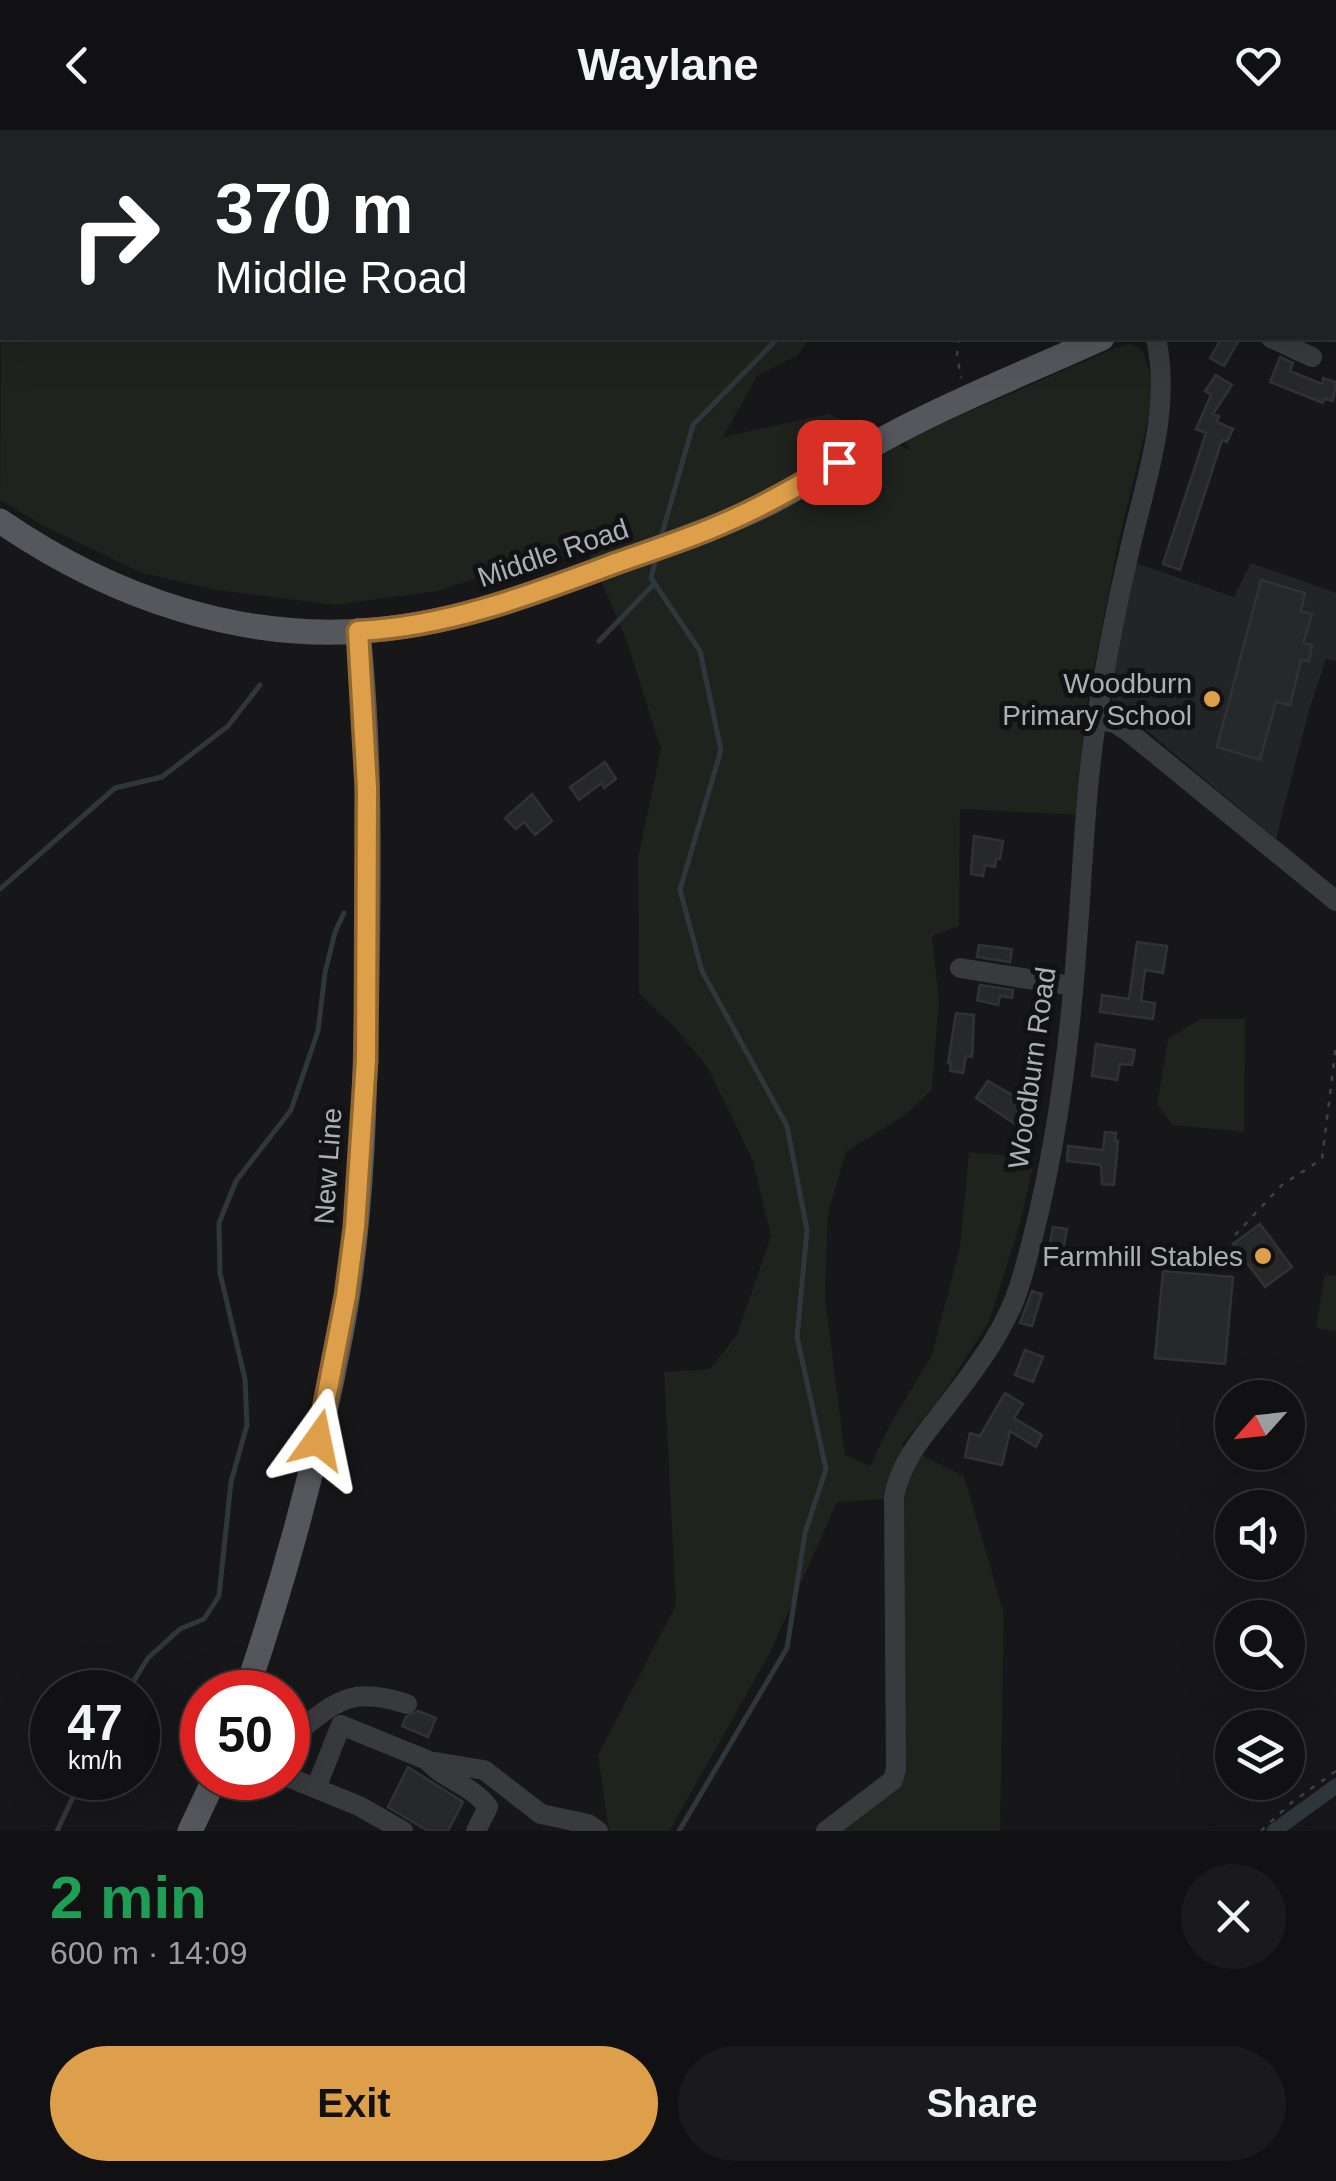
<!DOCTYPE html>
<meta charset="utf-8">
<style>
:root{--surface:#111113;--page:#1a1a1c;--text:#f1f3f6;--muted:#9c9da0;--line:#303133;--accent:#de9f4a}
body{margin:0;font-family:Arial,sans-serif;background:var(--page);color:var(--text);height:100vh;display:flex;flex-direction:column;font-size:38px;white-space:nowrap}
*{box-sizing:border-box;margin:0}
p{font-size:32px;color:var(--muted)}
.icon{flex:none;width:55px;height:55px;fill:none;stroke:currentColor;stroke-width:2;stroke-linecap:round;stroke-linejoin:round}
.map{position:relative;height:1701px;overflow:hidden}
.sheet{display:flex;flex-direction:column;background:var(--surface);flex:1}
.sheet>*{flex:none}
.top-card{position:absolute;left:0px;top:0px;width:1338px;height:210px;box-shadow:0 10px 40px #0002,0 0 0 2px var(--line);background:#202124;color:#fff;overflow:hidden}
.needle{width:65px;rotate:243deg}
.fabs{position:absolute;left:1215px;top:1250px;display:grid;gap:20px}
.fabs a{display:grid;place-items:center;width:90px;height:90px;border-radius:50%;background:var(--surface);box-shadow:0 10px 40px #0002,0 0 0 2px var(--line);font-size:50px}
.speed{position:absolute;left:30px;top:1540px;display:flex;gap:20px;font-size:50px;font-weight:700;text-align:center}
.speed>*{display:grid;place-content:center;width:130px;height:130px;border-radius:50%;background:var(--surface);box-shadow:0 10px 40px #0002,0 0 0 2px var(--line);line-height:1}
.speed small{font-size:25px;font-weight:400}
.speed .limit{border:15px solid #d22;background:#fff;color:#111}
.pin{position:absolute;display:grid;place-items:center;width:85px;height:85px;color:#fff;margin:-42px;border-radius:20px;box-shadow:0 5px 15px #0006}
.me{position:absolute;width:110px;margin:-55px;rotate:12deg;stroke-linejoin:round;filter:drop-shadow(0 0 8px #0008)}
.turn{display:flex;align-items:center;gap:35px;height:210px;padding:0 50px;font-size:45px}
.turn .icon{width:130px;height:130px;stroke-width:2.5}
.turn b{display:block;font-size:70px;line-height:85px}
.round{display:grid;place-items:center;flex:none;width:105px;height:105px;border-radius:52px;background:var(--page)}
.overview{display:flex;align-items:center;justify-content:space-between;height:170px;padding:0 50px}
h1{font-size:60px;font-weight:800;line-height:75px;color:#1e9e55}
.cta{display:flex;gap:20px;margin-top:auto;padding:20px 50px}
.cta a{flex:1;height:115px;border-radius:60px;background:var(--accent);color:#111;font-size:40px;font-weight:800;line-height:115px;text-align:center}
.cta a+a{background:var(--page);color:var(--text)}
header{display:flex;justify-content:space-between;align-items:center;height:130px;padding:0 50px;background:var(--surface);font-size:45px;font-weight:800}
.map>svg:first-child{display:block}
</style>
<header><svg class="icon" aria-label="back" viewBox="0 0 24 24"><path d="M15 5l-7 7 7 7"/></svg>Waylane<svg class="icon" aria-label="heart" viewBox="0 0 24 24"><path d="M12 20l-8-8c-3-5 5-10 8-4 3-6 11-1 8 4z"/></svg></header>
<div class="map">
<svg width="1336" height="1701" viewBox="0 0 1336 1701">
<rect width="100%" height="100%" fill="#171719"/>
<!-- built -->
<path fill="#232426" d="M446 0H702V2Z
M1136 433 1234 467 1251 433 1336 463V531L1326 529 1309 580 1276 709 1114 573 1108 564Z"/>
<!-- green -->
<path fill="#1e231e" d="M23 0H446L449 2H20Z
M702 0H947L702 2Z
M2 19V208H810L798 225 757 246 723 307 829 284 912 321 904 310 1115 218 1129 214 1141 218C1151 237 1151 257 1151 278L1118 414 1085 585 1081 685 960 679 959 796 932 806 939 870 932 960 905 985 846 1022 828 1084 825 1167 845 1325 870 1336 890 1295 932 1225 960 1116 969 1022 1035 1028 1020 1093 989 1192 940 1268 901 1315 964 1346 1004 1484 1000 1701H841L903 1653 899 1368 837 1372 770 1523 669 1701H609L598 1625 676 1475 664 1242 710 1239 737 1205 771 1106 753 1031 708 938 678 901 639 863 638 728 661 619 626 509 589 423 512 437 437 461 335 475 216 460 142 443 44 396 0 370Z
M1200 889H1245L1244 1002 1173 995 1157 975 1168 909Z
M1325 1144 1336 1146V1202L1316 1198Z"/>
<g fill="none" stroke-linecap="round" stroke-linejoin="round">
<!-- stream -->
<path stroke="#2f373c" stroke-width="5" d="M908 2V0
M661 407 693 295 778 208
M656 428 651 448 700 521 721 620 680 760 702 841 787 996 807 1100 797 1207 826 1339 805 1403 787 1518 679 1701
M599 511 654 454
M0 759 115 658 162 647 228 596 260 555
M127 1562 148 1528 180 1499 204 1489 219 1466 231 1352 247 1295 245 1249 220 1143 219 1093 236 1051 291 980 318 901 325 843 335 802 344 783
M57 1701 82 1648"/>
<!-- canal -->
<path stroke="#2f373c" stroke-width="15" d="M1274 1701 1336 1656"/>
</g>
<!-- building -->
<path fill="#27282a" stroke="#323235" stroke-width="2.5" d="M1222 208H1240L1224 236 1210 228Z
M1280 227 1293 233 1290 241 1322 254 1323 248 1336 252 1333 271 1324 269 1323 273 1270 252Z
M1216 245 1232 255 1213 284 1219 286 1217 292 1233 299 1227 312 1222 310 1180 440 1163 434 1206 303 1196 299 1211 265 1205 261Z
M1261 450 1305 463 1301 481 1312 484 1303 513 1312 515 1309 531 1301 530 1290 575 1276 572 1260 630 1217 617Z
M605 632 616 649 604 658 602 653 579 670 570 657Z
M532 664 552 691 535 705 524 692 516 699 505 688Z
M974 706 1003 711 1000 729H996L995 737 985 735 983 746 971 744Z
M1137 812 1167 816 1163 843 1145 840 1141 871 1155 873 1153 889 1100 882 1102 865 1129 869Z
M979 815 1012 819 1010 832 977 827Z
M980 855 1013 860 1012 868 1000 866 998 875 977 870Z
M956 883 974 885 972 927 966 926 963 943 950 941 951 933H948Z
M1096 914 1135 920 1132 935 1120 934 1117 950 1092 946Z
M988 951 1014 966 1012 969 1028 983 1018 996 976 968Z
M1105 1002 1116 1003 1115 1011H1118L1114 1055 1102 1054 1101 1035 1067 1031 1068 1016 1103 1020Z
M1260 1094 1292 1137 1265 1157 1233 1114Z
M1053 1097 1067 1099 1063 1121 1049 1118Z
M1163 1141 1233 1147 1225 1234 1155 1228Z
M1032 1161 1042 1164 1032 1196 1020 1193Z
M1025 1220 1043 1227 1033 1252 1015 1245Z
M1005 1263 1023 1274 1014 1288 1042 1305 1036 1317 1010 1301 1002 1335 965 1327 970 1303 980 1306Z
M418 1581 436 1588 428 1607 402 1596 406 1587Z
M408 1637 463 1672 448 1701H428L388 1677Z"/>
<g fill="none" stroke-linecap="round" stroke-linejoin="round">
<!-- path -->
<path stroke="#3f4144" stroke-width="2.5" stroke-dasharray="5 8" stroke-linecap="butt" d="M1028 2 1030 0
M959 208 957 225 961 248
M1235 1105 1282 1055 1322 1029 1336 916
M1261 1701 1291 1673 1336 1641"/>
<!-- minor -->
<path stroke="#393a3e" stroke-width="20" d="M598 0 602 2
M5 2 7 0
M495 2 496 0
M1257 2 1258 0
M1335 95H1336
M1271 208 1312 227
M1096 589 1115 593 1130 603 1336 771
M960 838 1072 856
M288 1608C336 1575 344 1554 407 1574
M429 1631 484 1640 541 1684 588 1694 598 1701
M288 1647 359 1676 403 1701
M316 1658 341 1595 427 1630C444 1650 472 1655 488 1677L476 1701
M826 1701 893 1650 896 1639 894 1367C900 1332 924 1305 946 1277 975 1239 1006 1200 1020 1154 1053 1044 1069 927 1077 812 1083 736 1085 661 1097 586 1106 531 1116 477 1129 423 1145 351 1172 281 1156 208"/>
<!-- major -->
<path stroke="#55575c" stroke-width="25" d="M1335 112H1336
M0 391C112 468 246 515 384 499 464 491 541 461 616 433 668 414 721 397 771 372 817 347 863 319 910 295 972 263 1039 237 1102 208
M246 1562C286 1445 318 1326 341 1204 363 1088 365 966 367 849 369 733 370 616 358 501
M190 1701 215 1648"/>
</g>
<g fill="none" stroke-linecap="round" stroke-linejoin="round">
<defs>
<path id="route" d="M318 1310 346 1166 355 1097 366 930 367 658 358 501C447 497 533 464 616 433 652 420 689 409 724 393 764 376 801 354 839 332"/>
</defs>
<!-- route casing -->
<use href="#route" stroke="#906730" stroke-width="25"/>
<!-- route -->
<use href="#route" stroke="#de9f4a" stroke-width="18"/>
</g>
<!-- markers -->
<g fill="#de9f4a" stroke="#121214" stroke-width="4">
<circle cx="1212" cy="569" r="10"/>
<circle cx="1263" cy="1126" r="10"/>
</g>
<g text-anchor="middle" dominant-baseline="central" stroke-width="10" stroke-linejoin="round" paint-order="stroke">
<!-- street labels -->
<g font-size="28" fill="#abb0b7" stroke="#121214">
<text transform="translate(553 423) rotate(-19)">Middle Road</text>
<text transform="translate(1032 938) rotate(-82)">Woodburn Road</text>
<text transform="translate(328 1036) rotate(-86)">New Line</text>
</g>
<!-- poi labels -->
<g font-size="28" fill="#abb0b7" stroke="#121214" text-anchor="end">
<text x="1192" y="553">Woodburn<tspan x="1192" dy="32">Primary School</tspan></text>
<text x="1243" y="1126">Farmhill Stables</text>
</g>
</g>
</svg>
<div class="fabs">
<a><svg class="needle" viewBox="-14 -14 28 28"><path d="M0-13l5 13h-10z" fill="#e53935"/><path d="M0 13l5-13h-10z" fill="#9c9da0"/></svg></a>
<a><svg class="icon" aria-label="sound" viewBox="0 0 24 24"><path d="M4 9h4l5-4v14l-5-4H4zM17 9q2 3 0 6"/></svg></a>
<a><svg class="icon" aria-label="search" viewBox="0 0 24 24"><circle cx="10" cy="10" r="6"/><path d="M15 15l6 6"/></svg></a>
<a><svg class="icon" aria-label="layers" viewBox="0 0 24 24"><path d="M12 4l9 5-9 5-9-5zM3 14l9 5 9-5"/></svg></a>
</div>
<div class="speed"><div>47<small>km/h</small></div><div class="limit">50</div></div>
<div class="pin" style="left:839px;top:332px;background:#d93025"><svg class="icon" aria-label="arrive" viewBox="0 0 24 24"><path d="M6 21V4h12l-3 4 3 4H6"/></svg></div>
<svg class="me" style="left:318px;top:1310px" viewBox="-20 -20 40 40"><path d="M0-17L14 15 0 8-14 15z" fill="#de9f4a" stroke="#fff" stroke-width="4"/></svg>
<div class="top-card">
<div class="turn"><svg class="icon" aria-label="right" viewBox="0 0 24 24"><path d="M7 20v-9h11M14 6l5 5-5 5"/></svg><div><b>370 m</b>Middle Road</div></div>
</div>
</div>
<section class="sheet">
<div class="overview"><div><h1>2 min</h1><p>600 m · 14:09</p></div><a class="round"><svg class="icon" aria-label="close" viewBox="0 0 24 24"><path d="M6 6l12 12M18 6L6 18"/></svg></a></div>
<div class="cta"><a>Exit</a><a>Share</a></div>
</section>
